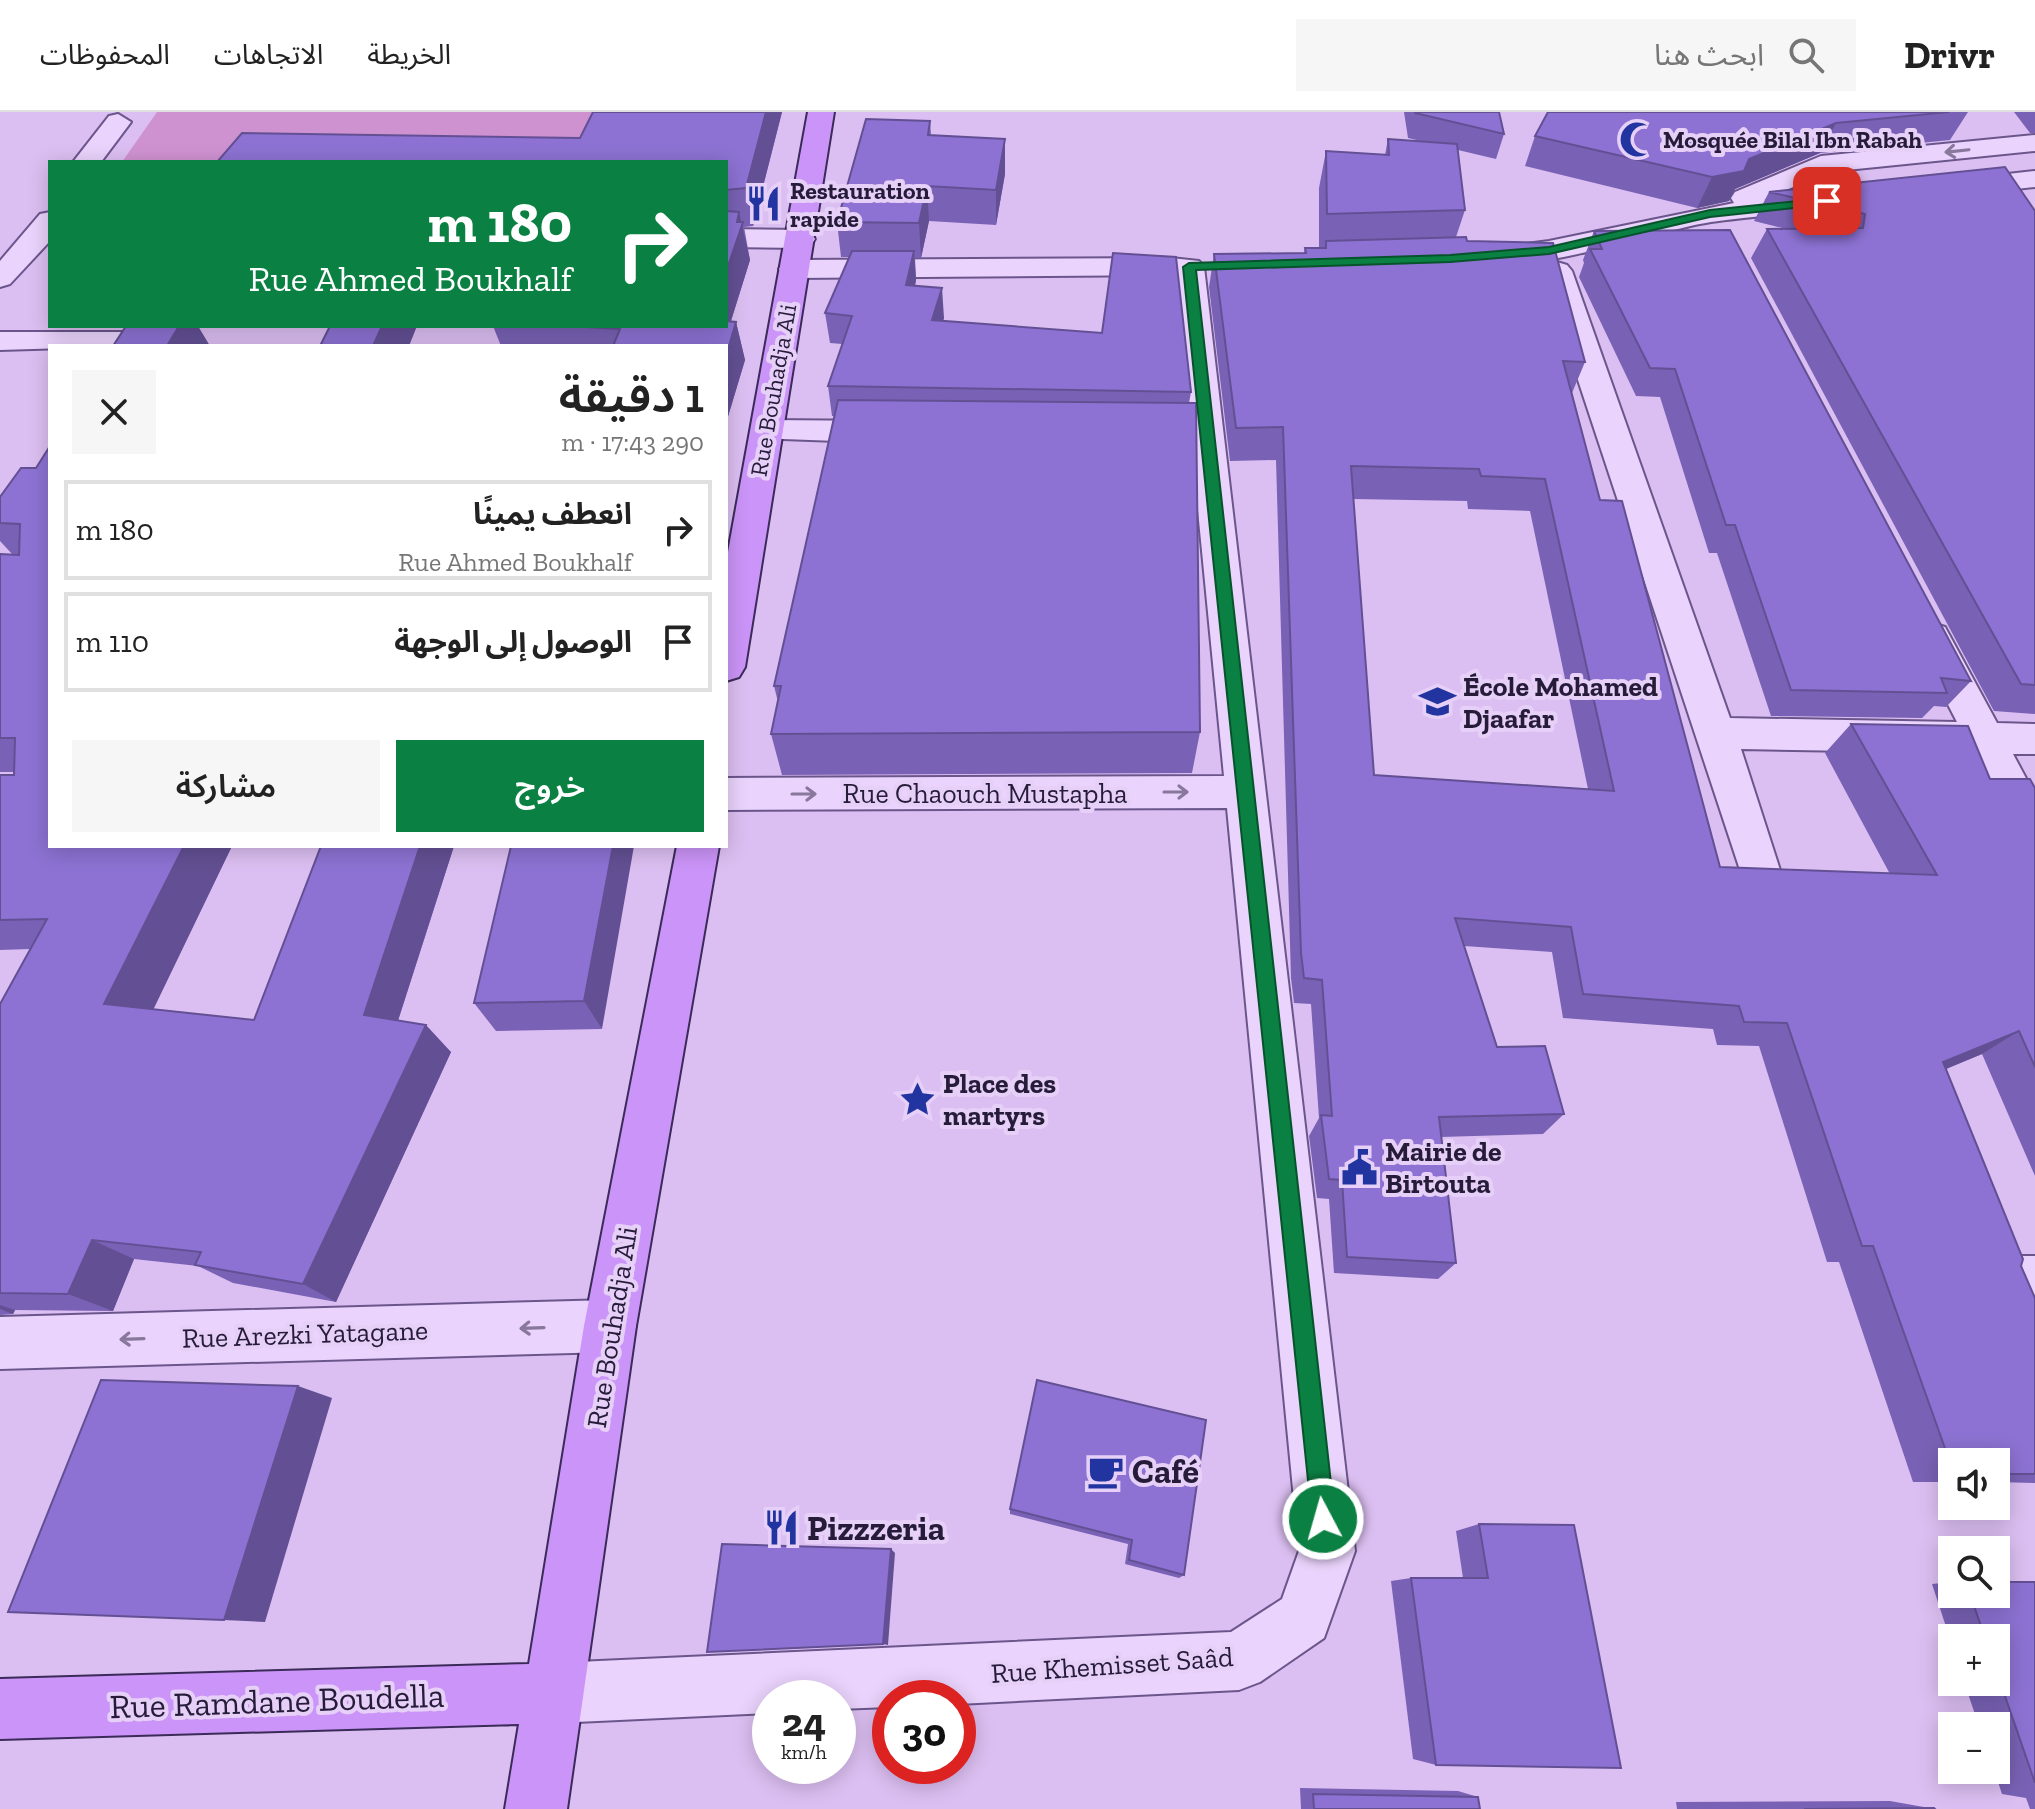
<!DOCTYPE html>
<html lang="ar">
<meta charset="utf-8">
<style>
:root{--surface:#fff;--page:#f6f6f6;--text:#222;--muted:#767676;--line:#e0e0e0;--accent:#0b8043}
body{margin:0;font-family:"Zilla Slab","Noto Sans Arabic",serif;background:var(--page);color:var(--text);direction:rtl;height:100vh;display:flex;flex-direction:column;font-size:30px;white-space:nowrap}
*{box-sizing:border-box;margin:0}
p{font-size:26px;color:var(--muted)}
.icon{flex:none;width:44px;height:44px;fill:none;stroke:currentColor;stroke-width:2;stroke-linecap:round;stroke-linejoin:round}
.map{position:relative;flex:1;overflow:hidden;direction:ltr}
.sheet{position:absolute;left:48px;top:232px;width:680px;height:504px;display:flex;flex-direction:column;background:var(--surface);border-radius:0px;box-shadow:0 4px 20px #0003;direction:rtl}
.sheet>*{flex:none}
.banner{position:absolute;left:48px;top:48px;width:680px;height:168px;border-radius:0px;box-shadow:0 4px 20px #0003;direction:rtl;background:#0b8043;color:#fff;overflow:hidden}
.tools{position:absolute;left:1938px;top:1336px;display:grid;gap:16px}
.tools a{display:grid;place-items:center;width:72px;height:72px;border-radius:0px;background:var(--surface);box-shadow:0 4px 20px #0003;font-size:40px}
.speed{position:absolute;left:752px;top:1568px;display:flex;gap:16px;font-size:40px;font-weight:700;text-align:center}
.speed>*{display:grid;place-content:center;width:104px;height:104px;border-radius:50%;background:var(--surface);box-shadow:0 4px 20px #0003;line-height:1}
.speed small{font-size:20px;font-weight:400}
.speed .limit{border:12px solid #d22;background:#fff;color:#111}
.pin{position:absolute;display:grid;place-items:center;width:68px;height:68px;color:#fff;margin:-34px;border-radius:16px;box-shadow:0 4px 12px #0006}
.me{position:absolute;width:88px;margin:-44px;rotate:354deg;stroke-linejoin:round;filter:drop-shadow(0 0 6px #0008)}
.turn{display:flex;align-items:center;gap:28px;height:168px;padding:0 24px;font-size:36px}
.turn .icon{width:104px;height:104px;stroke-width:2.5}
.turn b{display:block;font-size:56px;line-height:68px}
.round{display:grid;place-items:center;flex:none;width:84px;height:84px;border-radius:0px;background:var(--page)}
.head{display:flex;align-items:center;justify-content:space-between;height:136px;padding:0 24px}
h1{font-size:48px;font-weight:600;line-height:60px}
.primary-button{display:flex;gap:16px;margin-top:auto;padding:16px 24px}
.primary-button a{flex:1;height:92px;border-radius:0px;background:var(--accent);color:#fff;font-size:32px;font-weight:600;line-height:92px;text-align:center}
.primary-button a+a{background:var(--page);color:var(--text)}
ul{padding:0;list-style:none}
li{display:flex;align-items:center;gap:24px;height:100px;margin:0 16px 12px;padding:0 8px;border:4px solid var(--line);border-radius:0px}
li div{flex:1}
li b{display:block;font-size:30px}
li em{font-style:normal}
header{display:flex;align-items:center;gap:48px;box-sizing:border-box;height:112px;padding:0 40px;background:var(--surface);border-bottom:2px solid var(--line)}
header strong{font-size:38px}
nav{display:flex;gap:44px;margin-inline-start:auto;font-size:28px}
.search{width:560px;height:72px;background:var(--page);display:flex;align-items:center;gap:20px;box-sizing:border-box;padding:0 28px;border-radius:0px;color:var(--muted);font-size:30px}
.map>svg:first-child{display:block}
</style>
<header>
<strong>Drivr</strong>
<div class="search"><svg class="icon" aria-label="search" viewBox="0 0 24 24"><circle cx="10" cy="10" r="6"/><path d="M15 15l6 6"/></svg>ابحث هنا</div>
<nav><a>الخريطة</a><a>الاتجاهات</a><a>المحفوظات</a></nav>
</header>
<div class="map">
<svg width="2035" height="1697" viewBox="0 0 2035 1697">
<rect width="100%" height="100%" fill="#dcbff2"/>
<!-- green -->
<path fill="#cf92d1" d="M157 0H631L559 50H122Z"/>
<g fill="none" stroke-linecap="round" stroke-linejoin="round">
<defs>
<path id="minor" d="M118 2 131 10 101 50H73L109 4Z
M2035 23V39L1827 60 1764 88 1822 82 1832 84 1836 90 1832 96 1822 98C1785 102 1748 105 1711 110 1654 119 1537 162 1486 149L1481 143 1486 137 1549 129 1734 91 1731 86 1735 80 1821 44Z
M2035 59V75L1954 84 1944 82 1940 76 1944 70 1954 68Z
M50 100V129L10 172 0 175V149L40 102Z
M726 117 801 118 811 121 815 127 811 133 801 136 726 135Z
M1171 146 1199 149 1204 155 1355 1439 1324 1526 1260 1570 1239 1578 958 1592V1586H890V1595L838 1597V1586H770V1601L555 1611 534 1602 525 1581 534 1560 555 1551 1231 1520 1282 1487 1299 1439 1227 696 726 698V666L1224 664 1175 163 794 166 784 163 779 157 784 151 794 148Z
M1557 150 1567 153 1572 159 1730 606 1957 610 1913 525 1919 515 1932 511 1945 515 1997 611 2035 612V642H2013L2035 683V739L2020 734 1973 641 1741 637 1781 761 1775 773 1760 778 1745 773 1542 159 1547 153Z
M0 220H121L132 222 136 229 133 234 0 238Z
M767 308 892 309 904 313 908 320 904 327 892 331 755 326 751 319 755 312Z
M2008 1144H2035V1258L2017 1250 1983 1169 1990 1151Z
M610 1188 628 1196 636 1214 628 1232 610 1240 0 1257V1205Z"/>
<path id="major" d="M808 0H834L745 555 739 565 726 569V451Z
M677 734H719L636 1214 567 1697H505L519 1612 0 1627V1567L529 1552 584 1214Z"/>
</defs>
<!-- minor casing -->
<use href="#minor" stroke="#6b568c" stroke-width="4"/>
<!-- major casing -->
<use href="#major" stroke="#3a2b59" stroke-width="4"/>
<!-- minor -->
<use href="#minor" fill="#ead3fc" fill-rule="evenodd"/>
<!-- major -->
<use href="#major" fill="#cb94f8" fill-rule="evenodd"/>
</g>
<!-- wall -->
<path fill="#7962b5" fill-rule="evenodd" d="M593 0H782L753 114 744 115 750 148 731 209 736 210 745 248 726 311V234H501L493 214H726V50L580 26Z
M1404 0H1499L1504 22 1496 47 1458 38 1465 98 1456 125 1467 129 1585 250 1572 281 1600 388 1720 755 1890 762 1825 641 1851 612 1990 667 2035 676V1064L1982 942 1945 957 2021 1154 2035 1186V1371L1996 1370V1350H1952V1370H1913L1839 1150H1827L1759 934 1717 933 1713 917 1563 906 1552 840 1464 834 1497 935 1564 1002 1543 1022 1441 1025 1456 1151 1438 1167 1334 1161 1329 1087 1317 1086 1309 1024 1319 1006 1311 892 1294 891 1291 866 1276 348 1230 349 1209 175 1214 142 1304 141 1305 136H1319V76L1326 39 1385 43 1388 27 1421 29 1408 26ZM1353 387 1467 389 1468 397 1530 399 1588 677 1374 663Z
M1548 0H1968L1950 28 1820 41 1735 77 1729 89 1697 96 1525 54 1535 24Z
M2014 0H2035V21H2030Z
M930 9 931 23 1005 62 996 113 929 109 921 146H915L916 168 915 174 944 206 943 208 1191 280 1189 291 1200 620 1192 661 782 663 771 622 778 590 774 574 834 304H832L828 274 842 232 830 231 825 201 849 145H841L837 110Z
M1769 80 2035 99V602L1994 599 1751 146 1767 117H1786L1754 109Z
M1594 119 1971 569 1946 595 1934 594 1922 606 1771 604 1717 441H1709L1660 285 1636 284 1579 165 1584 151 1583 148Z
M21 356 50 734H232L153 897 254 908 321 734H454L398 909 451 940 336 1190 233 1171 198 1154 134 1147 113 1199 15 1198 13 1202 0 1203V892L30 837 0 838V663H14L15 660H0V442H12L0 429V385Z
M511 734 602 917 496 919 474 891Z
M1037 1268 1184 1463 1179 1466 1125 1452 1128 1432 1010 1402V1397Z
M1479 1412 1574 1413 1436 1653 1413 1647 1391 1469 1411 1466H1463L1456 1419Z
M1952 1470V1482H1996L2035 1470V1697H2030L2026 1686 2002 1682 1994 1658H1996V1614H1979L1964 1570H1996V1526H1952V1533L1932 1472Z
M1300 1676 1458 1679 1478 1685 1480 1697H1301Z
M1890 1689 1935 1697H1677L1676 1690Z"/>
<!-- shaded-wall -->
<path fill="#635094" d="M766 0H782L753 114 746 76Z
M1836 11 1820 41 1735 77 1729 89 1697 96 1712 65 1749 47Z
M1005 27V62L996 113V78Z
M927 74 929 109 921 146 919 111Z
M739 100 750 148 723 234 726 214V160Z
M914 139 916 168 909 202 906 173Z
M942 176 944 206 934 237 932 208Z
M736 210 745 248 726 311V244Z
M179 214H198L210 234H167Z
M382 214H417L409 234H373Z
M184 734H232L143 919 104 892Z
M420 734H454L391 930 364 903Z
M613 734H634L602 917 584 889Z
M426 913 451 940 336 1190 303 1172Z
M2019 919 1982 942 1908 973 1943 950Z
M92 1128 134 1147 113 1199 68 1182Z
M0 1193 15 1198 13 1202 0 1197Z
M298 1274 332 1286 265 1510 224 1508Z
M891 1437 895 1441 888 1533 883 1532Z"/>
<!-- building -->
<path fill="#8d72d3" stroke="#635094" stroke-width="2" fill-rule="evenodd" d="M593 0H766L746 76 726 78V50H217L242 21 580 26Z
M1415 0H1499L1504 22 1415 1Z
M1548 0H1949L1836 11 1749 47 1744 59 1712 65 1535 24Z
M866 7 930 9 928 23 1005 27 996 78 927 74 919 111 837 110Z
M1388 27 1457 32 1465 98 1327 102 1326 39 1389 43Z
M2005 55 2035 99V573L2021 572 1767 117 1863 116 1865 102 1769 80Z
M726 99 739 100 737 110H743L726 160Z
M1730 118 1971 569 1941 566 1947 581 1791 578 1735 413H1726L1675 257 1650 256 1590 137H1602L1594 119Z
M1466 125 1467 129 1553 131 1585 250 1563 249 1600 388 1622 389 1720 755 1937 763 1851 612 1968 614 1990 667H2030L2035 676V955L2019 919 1943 950 2023 1147 2021 1154 2035 1186V1362H1996V1350H1952V1356L1873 1134H1862L1787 911 1744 910 1739 894 1583 882 1571 815 1455 806 1497 935 1545 934 1564 1002 1439 1005 1456 1151 1347 1145 1342 1068 1329 1067 1321 1003 1332 1004 1322 868 1304 866 1301 841 1283 315 1236 316 1214 142 1306 141 1305 136H1326V129ZM1351 354 1479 357 1481 364 1545 367 1614 679 1374 663Z
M852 139H914L906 173 942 176 932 208 1102 221 1113 141 1176 145 1191 280 828 274 852 204 825 201Z
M726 209 736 210 726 244V234H613L620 217 569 214H726Z
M126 214H179L167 234H113Z
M330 214H382L373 234H320Z
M838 288 1196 291 1200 620 771 622 781 574H774Z
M50 334V734H184L104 892 254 908 321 734H420L364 903 426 913 303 1172 195 1153 201 1140 92 1128 68 1182 0 1181V892L47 807 0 808V663H14L15 626H0V442L19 443 20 412 0 411V385L21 356H36Z
M511 734H613L584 889 474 891Z
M101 1268 298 1274 224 1508 8 1500Z
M1037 1268 1206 1308 1184 1463 1129 1448 1132 1428 1010 1397Z
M1479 1412 1574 1413 1621 1656 1436 1653 1411 1466H1488Z
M722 1432 891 1437 883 1532 707 1540Z
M1996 1470H2035V1671L1996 1558V1526H1985L1970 1482H1996Z
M1313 1682 1478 1685 1480 1697H1314Z
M1934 1696 1935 1697H1804Z"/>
<!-- one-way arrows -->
<defs><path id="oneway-shaft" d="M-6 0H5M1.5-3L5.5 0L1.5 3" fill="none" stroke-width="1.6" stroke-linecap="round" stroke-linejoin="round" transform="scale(2)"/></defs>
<g stroke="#88789b">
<use href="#oneway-shaft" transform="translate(1957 39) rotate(174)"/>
<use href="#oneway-shaft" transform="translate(1176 680)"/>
<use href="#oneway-shaft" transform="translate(804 682)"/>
<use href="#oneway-shaft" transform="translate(532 1216) rotate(178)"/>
<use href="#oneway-shaft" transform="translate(132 1227) rotate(178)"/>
</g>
<!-- route -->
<path fill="#0b8043" stroke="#07532c" stroke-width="2" d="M1827 86 1831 92 1710 105 1549 142 1450 150 1196 158 1335 1407 1331 1416 1323 1419 1315 1416 1312 1407 1183 155 1189 151 1450 143 1549 135 1710 98Z"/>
<!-- icons -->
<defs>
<symbol id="mosque-bare" viewBox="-9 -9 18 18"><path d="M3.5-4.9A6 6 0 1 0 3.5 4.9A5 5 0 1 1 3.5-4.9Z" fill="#2134a0" stroke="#e7d0f8" stroke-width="2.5" paint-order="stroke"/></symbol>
<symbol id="restaurant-bare" viewBox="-9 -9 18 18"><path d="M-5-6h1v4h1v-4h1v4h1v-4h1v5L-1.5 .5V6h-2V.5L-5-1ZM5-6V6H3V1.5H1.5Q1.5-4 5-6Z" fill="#2134a0" stroke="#e7d0f8" stroke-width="2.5" paint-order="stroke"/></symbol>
<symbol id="school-bare" viewBox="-9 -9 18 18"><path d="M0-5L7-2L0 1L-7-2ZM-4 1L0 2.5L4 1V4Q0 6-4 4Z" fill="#2134a0" stroke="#e7d0f8" stroke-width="2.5" paint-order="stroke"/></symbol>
<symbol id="sight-bare" viewBox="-9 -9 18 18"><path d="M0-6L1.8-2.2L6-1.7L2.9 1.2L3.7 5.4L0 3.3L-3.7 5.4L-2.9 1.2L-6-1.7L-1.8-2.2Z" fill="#2134a0" stroke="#e7d0f8" stroke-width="2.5" paint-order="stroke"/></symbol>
<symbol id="civic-bare" viewBox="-9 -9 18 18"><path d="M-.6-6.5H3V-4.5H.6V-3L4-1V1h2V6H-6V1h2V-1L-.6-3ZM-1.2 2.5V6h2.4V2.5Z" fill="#2134a0" stroke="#e7d0f8" stroke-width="2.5" paint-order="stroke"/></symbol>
<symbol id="cafe-bare" viewBox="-9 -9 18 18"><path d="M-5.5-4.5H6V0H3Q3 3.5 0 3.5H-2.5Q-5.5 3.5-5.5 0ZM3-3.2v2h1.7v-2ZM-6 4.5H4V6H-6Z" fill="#2134a0" stroke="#e7d0f8" stroke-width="2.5" paint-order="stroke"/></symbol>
</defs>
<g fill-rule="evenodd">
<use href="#mosque-bare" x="1612" y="2" width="51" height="51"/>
<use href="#restaurant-bare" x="738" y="66" width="51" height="51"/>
<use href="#school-bare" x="1412" y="564" width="51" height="51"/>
<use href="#sight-bare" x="892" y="962" width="51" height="51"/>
<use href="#civic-bare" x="1334" y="1030" width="51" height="51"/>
<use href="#cafe-bare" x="1080" y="1334" width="51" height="51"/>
<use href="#restaurant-bare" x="756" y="1390" width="51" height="51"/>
</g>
<g text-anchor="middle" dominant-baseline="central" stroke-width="8" stroke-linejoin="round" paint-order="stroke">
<!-- far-poi labels -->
<g font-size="24" font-weight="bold" fill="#261c3a" stroke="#e7d0f8" text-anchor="start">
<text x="1663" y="27">Mosquée Bilal Ibn Rabah</text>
<text x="790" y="78">Restauration<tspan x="790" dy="28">rapide</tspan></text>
</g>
<!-- far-street labels -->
<g font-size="24" fill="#261c3a" stroke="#e7d0f8">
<text transform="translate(773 278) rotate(-80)">Rue Bouhadja Ali</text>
</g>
<!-- poi labels -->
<g font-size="28" font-weight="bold" fill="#261c3a" stroke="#e7d0f8" text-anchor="start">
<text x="1463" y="574">École Mohamed<tspan x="1463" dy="32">Djaafar</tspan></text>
<text x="943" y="971">Place des<tspan x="943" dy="32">martyrs</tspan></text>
<text x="1385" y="1039">Mairie de<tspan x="1385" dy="32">Birtouta</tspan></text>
</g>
<!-- street labels -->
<g font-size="28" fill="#261c3a" stroke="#e7d0f8">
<text x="985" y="681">Rue Chaouch Mustapha</text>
<text transform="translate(612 1215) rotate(-81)">Rue Bouhadja Ali</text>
<text transform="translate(305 1222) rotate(-2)">Rue Arezki Yatagane</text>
<text transform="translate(1112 1553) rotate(-4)">Rue Khemisset Saâd</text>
</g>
<!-- near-poi labels -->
<g font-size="34" font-weight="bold" fill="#261c3a" stroke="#e7d0f8" text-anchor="start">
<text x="1132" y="1359">Café</text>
<text x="807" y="1416">Pizzzeria</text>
</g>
<!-- near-street labels -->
<g font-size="34" fill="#261c3a" stroke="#e7d0f8">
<text transform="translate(277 1589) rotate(-2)">Rue Ramdane Boudella</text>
</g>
</g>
</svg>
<div class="tools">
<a><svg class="icon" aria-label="sound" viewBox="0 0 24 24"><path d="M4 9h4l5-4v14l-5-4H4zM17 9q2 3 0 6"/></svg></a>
<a><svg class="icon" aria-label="search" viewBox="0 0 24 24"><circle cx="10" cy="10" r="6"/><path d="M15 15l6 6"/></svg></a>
<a>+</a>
<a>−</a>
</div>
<div class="speed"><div>24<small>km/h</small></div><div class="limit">30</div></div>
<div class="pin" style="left:1827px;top:89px;background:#d93025"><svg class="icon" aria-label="arrive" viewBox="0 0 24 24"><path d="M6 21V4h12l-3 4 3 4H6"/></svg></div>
<svg class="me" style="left:1323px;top:1407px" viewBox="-20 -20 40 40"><circle r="17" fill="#0b8043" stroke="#fff" stroke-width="3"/><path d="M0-11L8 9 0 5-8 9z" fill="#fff"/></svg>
<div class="banner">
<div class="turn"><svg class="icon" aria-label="right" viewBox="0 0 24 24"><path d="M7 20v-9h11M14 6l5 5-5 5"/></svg><div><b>180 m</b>Rue Ahmed Boukhalf</div></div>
</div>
<section class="sheet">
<div class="head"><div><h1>1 دقيقة</h1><p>290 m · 17:43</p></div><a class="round"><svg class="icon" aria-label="close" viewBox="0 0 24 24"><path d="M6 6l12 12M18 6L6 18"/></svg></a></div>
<ul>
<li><svg class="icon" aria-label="right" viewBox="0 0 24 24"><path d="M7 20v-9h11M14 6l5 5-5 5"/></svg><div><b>انعطف يمينًا</b><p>Rue Ahmed Boukhalf</p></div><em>180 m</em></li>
<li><svg class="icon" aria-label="arrive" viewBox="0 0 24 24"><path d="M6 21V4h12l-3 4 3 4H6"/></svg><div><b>الوصول إلى الوجهة</b></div><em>110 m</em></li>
</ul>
<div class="primary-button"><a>خروج</a><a>مشاركة</a></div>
</section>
</div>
